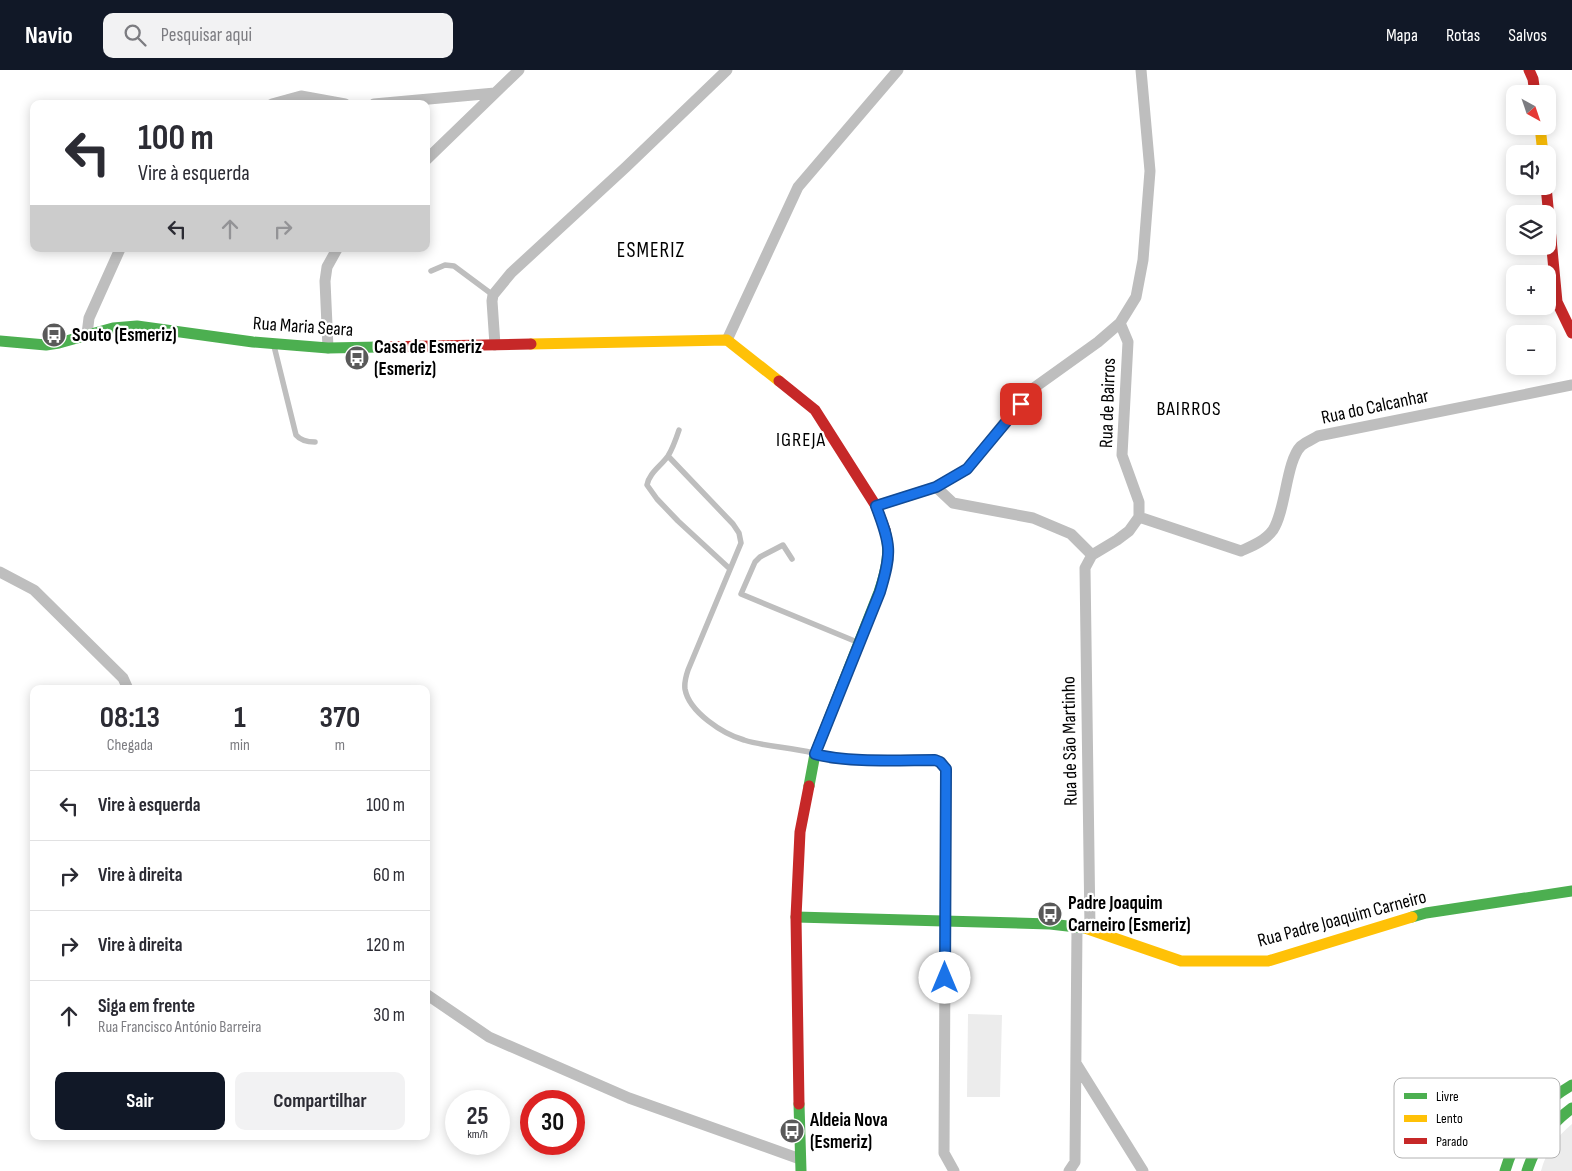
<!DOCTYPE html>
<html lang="pt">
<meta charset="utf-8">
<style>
:root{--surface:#fff;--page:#f2f2f3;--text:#2b2b33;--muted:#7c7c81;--line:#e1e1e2;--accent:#111827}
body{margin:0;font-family:"Sofia Sans Condensed",sans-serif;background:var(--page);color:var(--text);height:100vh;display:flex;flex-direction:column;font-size:19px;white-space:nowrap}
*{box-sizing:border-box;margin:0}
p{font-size:16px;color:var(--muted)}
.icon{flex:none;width:28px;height:28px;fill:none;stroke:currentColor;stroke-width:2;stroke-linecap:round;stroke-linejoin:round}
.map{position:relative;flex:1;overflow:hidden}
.drawer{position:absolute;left:30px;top:615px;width:400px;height:455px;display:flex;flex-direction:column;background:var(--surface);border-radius:10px;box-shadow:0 2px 12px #0003}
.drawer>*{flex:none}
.top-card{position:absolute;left:30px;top:30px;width:400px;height:152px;border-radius:10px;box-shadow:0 2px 12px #0003;background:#fff;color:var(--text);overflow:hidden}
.needle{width:32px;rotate:140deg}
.buttons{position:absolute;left:1506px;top:15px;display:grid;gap:10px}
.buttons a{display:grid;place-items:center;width:50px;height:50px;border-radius:10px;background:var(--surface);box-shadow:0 2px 12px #0003;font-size:25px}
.speed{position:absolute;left:445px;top:1020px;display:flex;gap:10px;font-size:25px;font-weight:700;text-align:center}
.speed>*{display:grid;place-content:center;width:65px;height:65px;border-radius:50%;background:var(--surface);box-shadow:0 2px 12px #0003;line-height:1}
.speed small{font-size:12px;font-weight:400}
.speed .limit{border:8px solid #d22;background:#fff;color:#111}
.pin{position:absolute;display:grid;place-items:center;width:42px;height:42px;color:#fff;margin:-21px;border-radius:10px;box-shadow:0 2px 8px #0006}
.me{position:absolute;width:55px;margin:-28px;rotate:0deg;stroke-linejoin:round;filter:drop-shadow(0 0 4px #0008)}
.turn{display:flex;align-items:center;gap:18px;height:105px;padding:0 25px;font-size:22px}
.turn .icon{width:65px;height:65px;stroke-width:2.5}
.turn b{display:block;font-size:35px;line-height:42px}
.lanes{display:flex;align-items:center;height:48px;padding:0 25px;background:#0003;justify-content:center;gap:25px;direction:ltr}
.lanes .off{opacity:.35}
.eta{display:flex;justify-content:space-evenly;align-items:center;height:85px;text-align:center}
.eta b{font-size:30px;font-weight:700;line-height:35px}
.button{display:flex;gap:10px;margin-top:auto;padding:10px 25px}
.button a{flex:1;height:58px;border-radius:10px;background:var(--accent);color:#fff;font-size:20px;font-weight:700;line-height:58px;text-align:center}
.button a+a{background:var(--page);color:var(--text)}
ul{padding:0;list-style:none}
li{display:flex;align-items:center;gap:15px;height:70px;padding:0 25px;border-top:1px solid var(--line)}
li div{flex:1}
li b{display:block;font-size:19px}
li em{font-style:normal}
header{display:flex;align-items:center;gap:30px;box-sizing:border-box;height:70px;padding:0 25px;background:var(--accent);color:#fff}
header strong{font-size:24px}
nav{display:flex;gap:28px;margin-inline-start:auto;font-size:18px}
.search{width:350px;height:45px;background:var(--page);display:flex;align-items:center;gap:12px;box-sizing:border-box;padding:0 18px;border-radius:10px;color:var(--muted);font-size:19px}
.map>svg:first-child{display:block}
</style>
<header>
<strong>Navio</strong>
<div class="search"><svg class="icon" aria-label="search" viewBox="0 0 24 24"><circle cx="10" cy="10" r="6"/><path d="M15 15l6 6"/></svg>Pesquisar aqui</div>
<nav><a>Mapa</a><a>Rotas</a><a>Salvos</a></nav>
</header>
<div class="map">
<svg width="1572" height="1101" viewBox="0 0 1572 1101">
<rect width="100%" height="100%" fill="#fff"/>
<!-- green -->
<path fill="#ececec" d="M968 944 1002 945 1000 1027H967Z
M1572 1054V1101H1541C1546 1082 1557 1066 1572 1054Z"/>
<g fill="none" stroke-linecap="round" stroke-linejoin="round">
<!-- lane -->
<path stroke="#bebebe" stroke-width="5.5" d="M431 201 445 195 454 196 493 225
M274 276 296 365C301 371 308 372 315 372
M679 360C676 369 673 378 668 386 661 396 649 403 647 415L657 429 678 451 730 499
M668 386 733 454 739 463 741 473 688 600C686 606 684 612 685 619 689 642 723 664 744 670 766 677 790 677 813 683
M792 489 783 475 760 487 755 492 741 524 857 572"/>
<!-- street -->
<path stroke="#bebebe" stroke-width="11" d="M272 34 301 26 345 34
M374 34 495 23
M426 90 519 0
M87 264 89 248 120 179
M727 270 798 117 898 0
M495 275 492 231 493 225 511 203 626 97 727 0
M328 278 325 211 327 197 337 179
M936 417 953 433 1033 448 1071 464 1092 485
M876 436 936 417 967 399 1031 320 1098 272 1120 253 1136 227 1143 190 1150 101 1141 0
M1139 447 1241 481C1252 476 1265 471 1273 460 1286 440 1286 391 1301 376 1306 372 1313 369 1318 366L1572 315
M0 502 34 520 123 608 128 619
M815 684C847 693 901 690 935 690L941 692 946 699 944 1083 954 1101
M1090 858 1085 498 1092 485 1117 470 1129 461 1139 447V432L1122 385 1128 272 1120 253
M426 924 489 967 629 1028 800 1089
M1077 995 1143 1101
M1069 1101 1075 1092 1077 857"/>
<!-- fast -->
<path stroke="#4caf50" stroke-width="11" d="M0 271 46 275 59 273 113 258 137 256 253 272 328 278 380 277
M809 716 815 684 879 522C886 501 891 482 885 460
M796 847 1050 854 1085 858
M1412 847 1426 843 1572 821
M799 1034 801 1101
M1505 1101C1516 1063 1537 1035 1572 1015
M1527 1101C1536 1074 1549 1055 1572 1038"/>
<!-- slow -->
<path stroke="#ffc107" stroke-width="11" d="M1540 56 1543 84
M531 274 727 270 779 311
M1085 858 1181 891H1268L1412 847"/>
<!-- jam -->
<path stroke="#c62828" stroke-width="11" d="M1529 0 1533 9 1535 24
M1546 116 1557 232 1572 263
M380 277 531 274
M779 311 815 340 876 436 885 460
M799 1034 796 847 800 762 809 716"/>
</g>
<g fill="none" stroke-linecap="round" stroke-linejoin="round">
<defs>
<path id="route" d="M945 908 946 699 940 692 935 690C901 690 847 693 815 684L880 522C892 482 891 475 876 436L936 417 967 399 1021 334"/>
</defs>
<!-- route casing -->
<use href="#route" stroke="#114b97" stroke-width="12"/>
<!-- route -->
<use href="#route" stroke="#1a73e8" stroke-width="9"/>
</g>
<!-- icons -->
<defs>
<symbol id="bus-disc" viewBox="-11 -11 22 22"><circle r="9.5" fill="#595959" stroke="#fff"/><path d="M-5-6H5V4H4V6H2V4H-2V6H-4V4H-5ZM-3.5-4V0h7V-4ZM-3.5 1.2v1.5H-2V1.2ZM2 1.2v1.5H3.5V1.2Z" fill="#fff"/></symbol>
</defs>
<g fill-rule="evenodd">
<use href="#bus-disc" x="40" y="251" width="28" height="28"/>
<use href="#bus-disc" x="343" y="274" width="28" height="28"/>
<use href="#bus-disc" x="1036" y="830" width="28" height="28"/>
<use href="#bus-disc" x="778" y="1047" width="28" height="28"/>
</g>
<g text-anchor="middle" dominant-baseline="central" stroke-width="4.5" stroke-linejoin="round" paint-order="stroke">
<!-- street labels -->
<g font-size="19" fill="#000" stroke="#fff">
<text transform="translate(303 257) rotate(4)">Rua Maria Seara</text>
<text transform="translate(1108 333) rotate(-88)">Rua de Bairros</text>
<text transform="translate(1375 337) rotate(-12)">Rua do Calcanhar</text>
<text transform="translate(1070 671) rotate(-91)">Rua de São Martinho</text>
<text transform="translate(1342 849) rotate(-15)">Rua Padre Joaquim Carneiro</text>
</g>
<!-- poi labels -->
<g font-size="19" font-weight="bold" fill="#000" stroke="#fff" text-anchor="start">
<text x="72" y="265">Souto (Esmeriz)</text>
<text x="374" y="277">Casa de Esmeriz<tspan x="374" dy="22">(Esmeriz)</tspan></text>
<text x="1068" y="833">Padre Joaquim<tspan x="1068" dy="22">Carneiro (Esmeriz)</tspan></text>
<text x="810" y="1050">Aldeia Nova<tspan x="810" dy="22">(Esmeriz)</tspan></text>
</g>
<!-- neighbourhood labels -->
<g font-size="20" letter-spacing="1" fill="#000" stroke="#fff">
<text x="1189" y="339">BAIRROS</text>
<text x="801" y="370">IGREJA</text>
</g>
<!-- quarter labels -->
<g font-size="21" letter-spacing="1" fill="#000" stroke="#fff">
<text x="651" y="180">ESMERIZ</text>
</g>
</g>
<!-- legend -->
<rect x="1394" y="1008" width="166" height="80" rx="8" fill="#fff" stroke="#b2b2b2" stroke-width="1"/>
<rect x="1404" y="1023" width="23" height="6" fill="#4caf50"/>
<rect x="1404" y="1045" width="23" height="7" fill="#ffc107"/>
<rect x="1404" y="1068" width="23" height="6" fill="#c62828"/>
<g font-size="14" fill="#000">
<text x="1436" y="1031">Livre</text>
<text x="1436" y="1053">Lento</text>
<text x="1436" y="1076">Parado</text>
</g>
</svg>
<div class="buttons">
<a><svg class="needle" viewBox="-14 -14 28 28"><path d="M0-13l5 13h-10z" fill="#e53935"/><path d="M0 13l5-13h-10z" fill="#7c7c81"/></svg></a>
<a><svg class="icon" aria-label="sound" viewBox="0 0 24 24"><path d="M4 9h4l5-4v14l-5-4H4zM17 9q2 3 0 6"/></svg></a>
<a><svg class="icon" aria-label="layers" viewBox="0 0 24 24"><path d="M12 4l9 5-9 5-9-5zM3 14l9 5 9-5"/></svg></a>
<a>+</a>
<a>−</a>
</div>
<div class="speed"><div>25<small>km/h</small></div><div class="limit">30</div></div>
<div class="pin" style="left:1021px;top:334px;background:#d93025"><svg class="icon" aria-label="arrive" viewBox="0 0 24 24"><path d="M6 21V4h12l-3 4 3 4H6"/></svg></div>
<svg class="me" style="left:945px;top:908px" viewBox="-20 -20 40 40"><circle r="19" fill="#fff"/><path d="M0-13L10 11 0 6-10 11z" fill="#1a73e8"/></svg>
<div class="top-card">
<div class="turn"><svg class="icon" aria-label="left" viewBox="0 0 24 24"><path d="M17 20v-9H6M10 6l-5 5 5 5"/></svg><div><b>100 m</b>Vire à esquerda</div></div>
<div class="lanes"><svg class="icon" aria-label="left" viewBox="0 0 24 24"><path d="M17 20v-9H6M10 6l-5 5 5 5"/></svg><svg class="icon off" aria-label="ahead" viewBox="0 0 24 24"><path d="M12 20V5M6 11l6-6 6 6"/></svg><svg class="icon off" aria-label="right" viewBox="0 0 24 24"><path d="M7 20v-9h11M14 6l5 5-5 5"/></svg></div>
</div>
<section class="drawer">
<div class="eta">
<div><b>08:13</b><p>Chegada</p></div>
<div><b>1</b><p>min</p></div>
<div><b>370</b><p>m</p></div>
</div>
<ul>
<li><svg class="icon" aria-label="left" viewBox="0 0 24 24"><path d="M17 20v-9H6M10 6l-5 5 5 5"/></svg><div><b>Vire à esquerda</b></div><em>100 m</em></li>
<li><svg class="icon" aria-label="right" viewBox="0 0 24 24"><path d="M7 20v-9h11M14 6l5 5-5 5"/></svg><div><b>Vire à direita</b></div><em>60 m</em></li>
<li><svg class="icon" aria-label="right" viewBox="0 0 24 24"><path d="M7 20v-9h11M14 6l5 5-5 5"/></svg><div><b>Vire à direita</b></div><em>120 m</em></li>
<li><svg class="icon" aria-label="ahead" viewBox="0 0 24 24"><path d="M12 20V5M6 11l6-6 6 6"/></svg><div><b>Siga em frente</b><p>Rua Francisco António Barreira</p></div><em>30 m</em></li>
</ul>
<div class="button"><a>Sair</a><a>Compartilhar</a></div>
</section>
</div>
